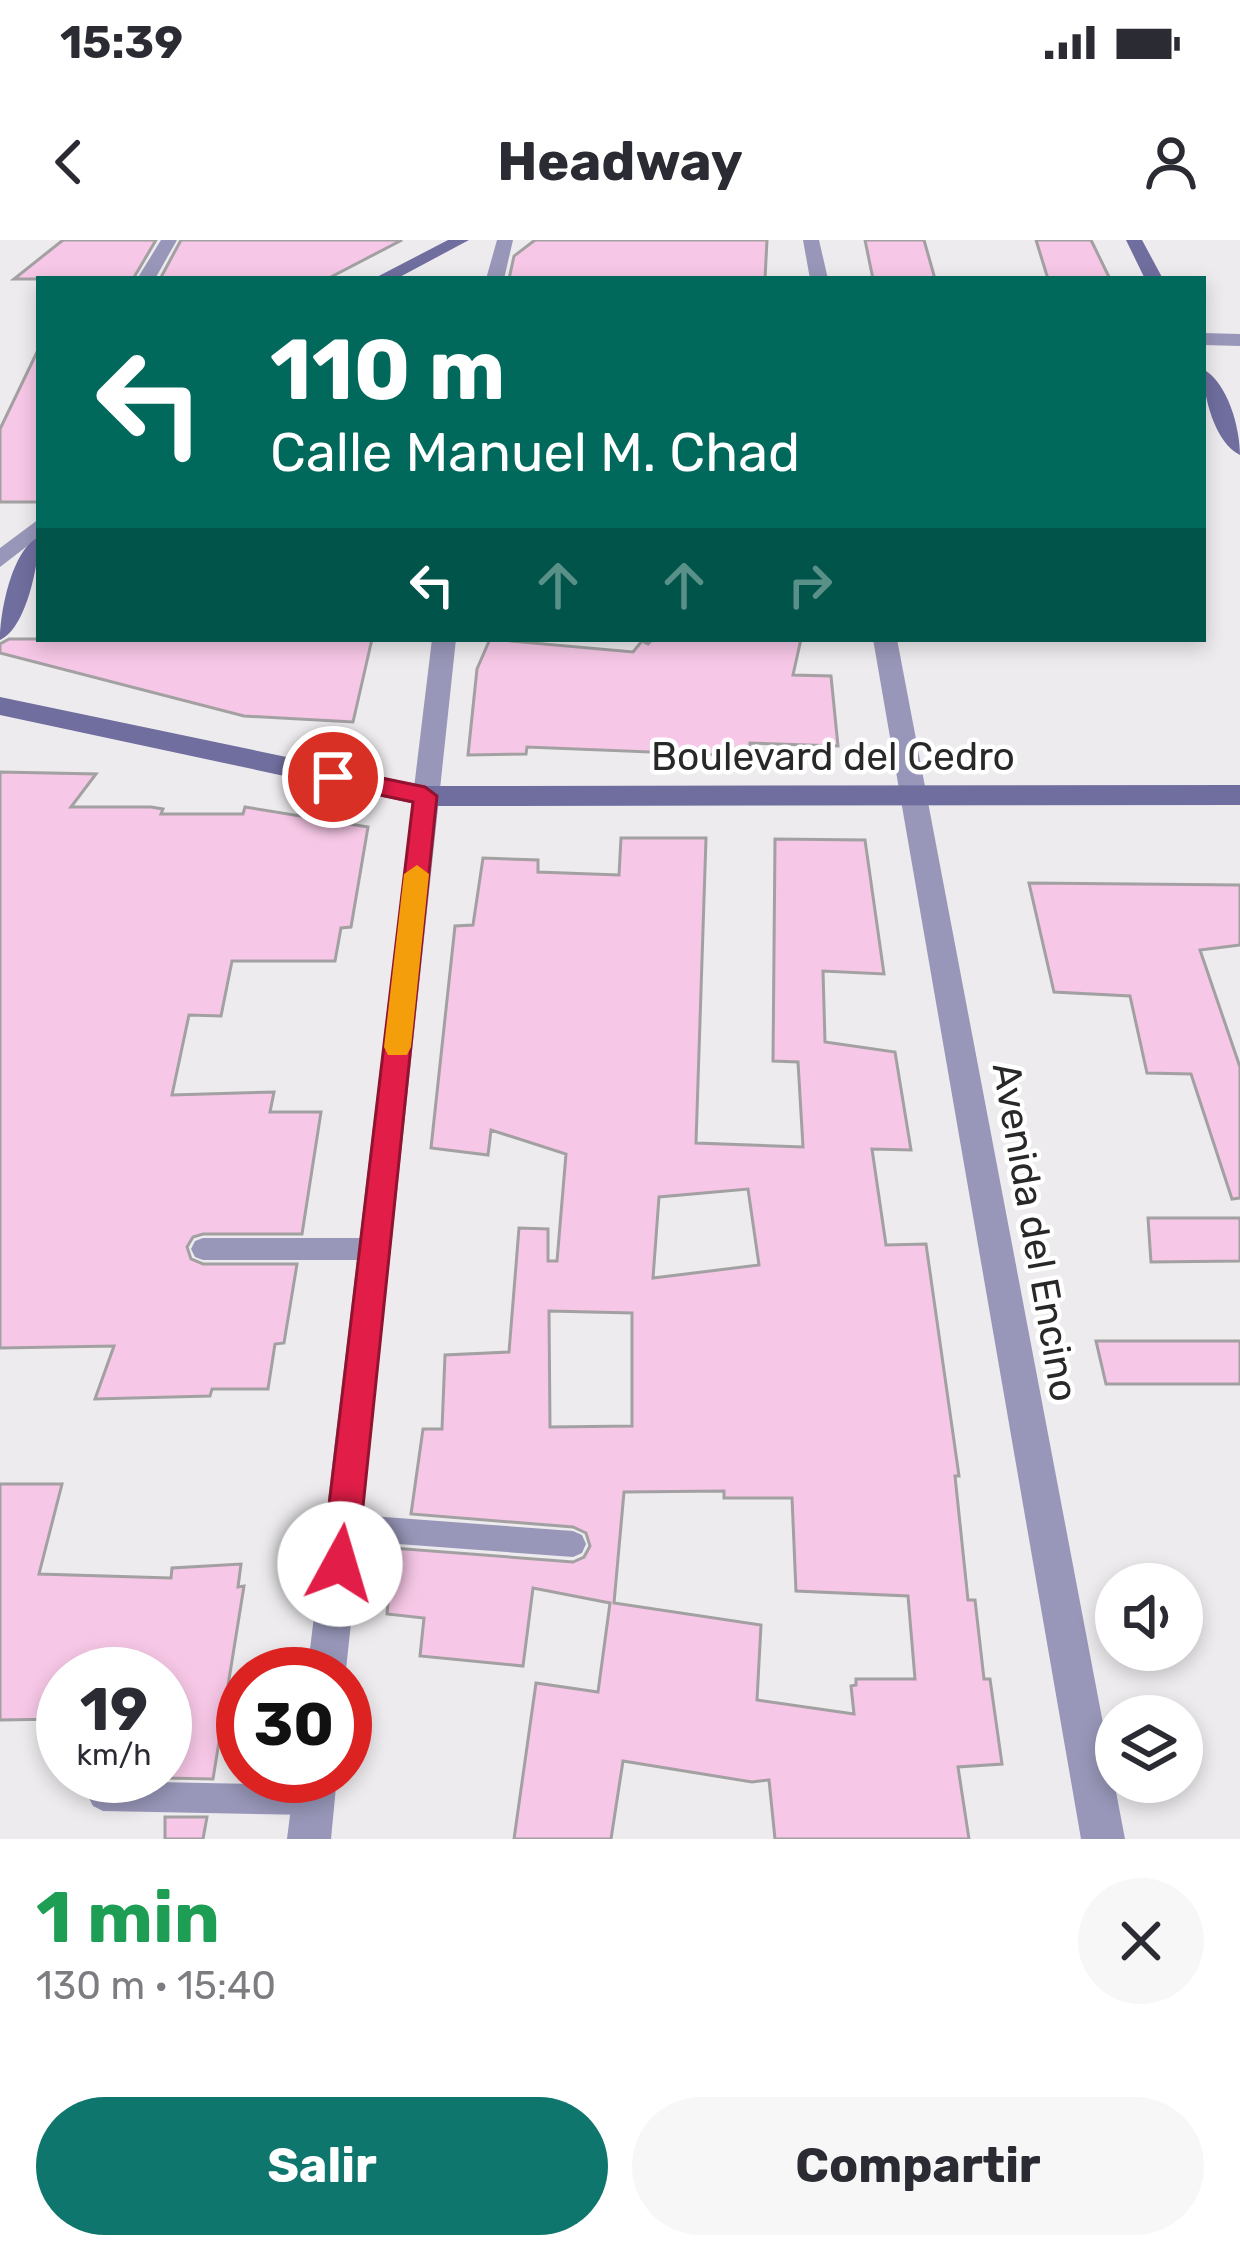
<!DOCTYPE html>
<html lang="es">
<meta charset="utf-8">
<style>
:root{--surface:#fff;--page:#f7f7f7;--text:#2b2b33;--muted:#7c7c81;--accent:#0f766e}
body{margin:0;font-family:Rubik,sans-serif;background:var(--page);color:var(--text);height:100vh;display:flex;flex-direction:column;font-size:45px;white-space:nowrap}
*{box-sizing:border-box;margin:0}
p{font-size:39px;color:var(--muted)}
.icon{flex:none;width:66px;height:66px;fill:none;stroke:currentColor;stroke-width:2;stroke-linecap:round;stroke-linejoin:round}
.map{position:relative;height:1599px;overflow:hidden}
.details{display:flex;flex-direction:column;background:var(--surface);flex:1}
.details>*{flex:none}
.banner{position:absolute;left:36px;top:36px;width:1170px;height:366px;border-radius:0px;box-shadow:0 6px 18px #0003;background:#00695c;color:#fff;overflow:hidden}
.controls{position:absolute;left:1095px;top:1323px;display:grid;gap:24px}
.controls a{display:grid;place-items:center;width:108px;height:108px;border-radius:50%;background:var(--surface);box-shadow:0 6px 18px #0003;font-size:60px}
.speed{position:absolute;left:36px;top:1407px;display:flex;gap:24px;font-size:60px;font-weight:700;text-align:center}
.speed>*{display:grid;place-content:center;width:156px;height:156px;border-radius:50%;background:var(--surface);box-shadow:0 6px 18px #0003;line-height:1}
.speed small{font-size:30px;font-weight:400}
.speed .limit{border:18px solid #d22;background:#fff;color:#111}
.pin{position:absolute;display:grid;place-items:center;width:102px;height:102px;color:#fff;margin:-51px;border:6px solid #fff;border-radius:50%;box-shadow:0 3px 12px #0007}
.me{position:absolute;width:132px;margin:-66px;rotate:6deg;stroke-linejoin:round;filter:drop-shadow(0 0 9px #0008)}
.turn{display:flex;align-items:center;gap:42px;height:252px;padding:0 36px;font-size:54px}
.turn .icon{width:156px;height:156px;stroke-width:2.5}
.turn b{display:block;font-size:84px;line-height:102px}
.lanes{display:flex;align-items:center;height:114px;padding:0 36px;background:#0003;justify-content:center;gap:60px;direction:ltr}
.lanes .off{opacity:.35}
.round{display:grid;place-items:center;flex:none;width:126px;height:126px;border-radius:63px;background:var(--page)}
.summary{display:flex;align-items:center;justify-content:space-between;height:204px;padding:0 36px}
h1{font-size:72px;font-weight:700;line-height:90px;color:#1e9e55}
.cta{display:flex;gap:24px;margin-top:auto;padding:24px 36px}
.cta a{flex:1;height:138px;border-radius:72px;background:var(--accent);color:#fff;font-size:48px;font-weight:700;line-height:138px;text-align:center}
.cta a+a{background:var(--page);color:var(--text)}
.status{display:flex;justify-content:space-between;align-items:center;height:84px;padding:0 60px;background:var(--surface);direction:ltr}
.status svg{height:33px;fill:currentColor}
header{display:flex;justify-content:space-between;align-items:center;height:156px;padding:0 36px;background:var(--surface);font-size:54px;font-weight:700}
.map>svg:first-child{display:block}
</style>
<div class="status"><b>15:39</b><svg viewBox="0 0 49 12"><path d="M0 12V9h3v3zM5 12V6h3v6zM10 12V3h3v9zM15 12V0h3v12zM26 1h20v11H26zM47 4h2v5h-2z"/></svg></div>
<header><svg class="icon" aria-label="back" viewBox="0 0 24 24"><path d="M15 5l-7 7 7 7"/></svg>Headway<svg class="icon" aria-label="person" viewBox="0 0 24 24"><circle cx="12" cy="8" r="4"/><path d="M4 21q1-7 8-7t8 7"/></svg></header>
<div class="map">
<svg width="1240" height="1599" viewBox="0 0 1240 1599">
<rect width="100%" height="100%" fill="#edebee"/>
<!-- building -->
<path fill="#f6c7e6" stroke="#a3a0a2" stroke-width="3" fill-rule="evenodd" d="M63 0H156L133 39H14Z
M181 0H402L327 39H160Z
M535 0H767L765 39H509L514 16Z
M865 0H924L935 39H873Z
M1036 0H1091L1110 39H1048Z
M39 108V262H0V189Z
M9 399H372L353 482 244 476 0 413V404Z
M490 399 633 412 642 401 648 404 653 399H801L793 435 831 436 838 506 750 503 749 516 527 507 526 514 468 515 477 429Z
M0 532 96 534 71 567H151L163 569 161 574H243L245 567 368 587 351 687 341 688 335 721H232L221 776 189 775 172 855 274 852 270 872H321L302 994H203L193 997 187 1007 191 1019 203 1024H297L284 1103 275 1104 268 1149H212L210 1156 95 1159 114 1106 0 1108Z
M621 598H706L696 903 803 907 798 822 773 821 775 599 865 600 884 734 823 731 825 802 895 812 911 910 872 909 886 1005 926 1004 959 1236H955L968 1360H975L984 1439H990L1002 1524 958 1527 969 1599H775L769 1540 752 1542 623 1521 611 1599H514L536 1443 598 1452 610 1363 533 1348 523 1426 420 1416 424 1378 387 1374 393 1308 573 1322 584 1317 590 1306 586 1293 573 1287 411 1274 423 1189H442L445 1115 509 1112 519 988 548 989V1021H557L566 914 491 890 488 915 431 908 455 686 473 685 483 618 538 620V632L619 635ZM748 949 759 1025 653 1038 659 957ZM549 1071 632 1073V1186L550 1187ZM724 1251V1258H792L796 1351 908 1356 915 1439H856V1445L851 1446 854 1474 757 1460 761 1385 614 1363 624 1252Z
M1029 643 1240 645V705L1200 710 1240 827V958L1232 959 1191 834 1147 833 1130 756 1054 752Z
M1148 978H1240V1021L1151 1022Z
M1096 1101H1240V1144H1106Z
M0 1244H62L39 1334 171 1338 172 1328 241 1324 238 1347 244 1346 213 1539 165 1538V1434H63V1479L0 1480Z
M165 1577H207L203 1599H165Z"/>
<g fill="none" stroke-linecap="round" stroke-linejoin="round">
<!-- lane -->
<path fill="#9897b9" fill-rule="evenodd" d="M203 998H375L383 1001 387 1009 383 1017 375 1020H203L195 1017 191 1009 195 1001Z
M344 1274 573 1291 582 1295 586 1304 582 1313 573 1317 344 1300 335 1296 331 1287 335 1278Z
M103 1541 313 1545 323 1550 328 1560 323 1570 313 1575 103 1571 93 1566 88 1556 93 1546Z"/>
<!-- street -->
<path fill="#9897b9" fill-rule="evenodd" d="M161 0H177L155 39H137Z
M497 0H513L504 39H486Z
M803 0H819L828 39H810Z
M1203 93 1240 94V106L1203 105Z
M39 279V297L0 327V308Z
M432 399H456L345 1439V1434H307Z
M873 399H897L1125 1599H1081Z
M295 1536H337L331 1599H287Z"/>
<!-- secondary -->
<path fill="#706e9e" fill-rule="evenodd" d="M448 0H469L396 39H373Z
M1126 0H1142L1163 39H1145Z
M1203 129C1228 143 1240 188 1240 215 1215 203 1203 156 1203 129Z
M39 297C39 324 26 389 0 400 0 372 12 309 39 297Z
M0 457 425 546 1240 545V565L425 566 0 475Z"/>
</g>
<!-- route -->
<path fill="#e11d48" stroke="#92132f" stroke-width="3" d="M333 528 425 547 437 556 357 1324 352 1336 340 1341 327 1336 322 1324 413 562 324 543V531Z"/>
<!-- slow -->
<path fill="#f59e0b" d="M417 625 429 634 411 807 407 815H388L384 807 404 634Z"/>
<g text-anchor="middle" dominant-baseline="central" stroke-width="9" stroke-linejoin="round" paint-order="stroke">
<!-- street labels -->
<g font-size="39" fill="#292829" stroke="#fff">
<text x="833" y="517">Boulevard del Cedro</text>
<text transform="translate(1035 992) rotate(80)">Avenida del Encino</text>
</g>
</g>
</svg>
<div class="controls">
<a><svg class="icon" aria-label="sound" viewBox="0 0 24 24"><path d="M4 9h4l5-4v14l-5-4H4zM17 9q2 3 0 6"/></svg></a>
<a><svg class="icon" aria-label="layers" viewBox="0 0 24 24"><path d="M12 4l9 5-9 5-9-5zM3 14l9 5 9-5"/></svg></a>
</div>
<div class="speed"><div>19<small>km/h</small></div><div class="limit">30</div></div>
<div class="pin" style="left:333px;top:537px;background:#d93025"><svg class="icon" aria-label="arrive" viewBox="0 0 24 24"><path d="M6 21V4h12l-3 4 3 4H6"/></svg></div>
<svg class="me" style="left:340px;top:1324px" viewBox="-20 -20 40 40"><circle r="19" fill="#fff"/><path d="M0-13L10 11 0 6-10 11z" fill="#e11d48"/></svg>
<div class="banner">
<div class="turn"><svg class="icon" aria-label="left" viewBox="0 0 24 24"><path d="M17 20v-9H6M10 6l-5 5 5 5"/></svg><div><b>110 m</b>Calle Manuel M. Chad</div></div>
<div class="lanes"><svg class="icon" aria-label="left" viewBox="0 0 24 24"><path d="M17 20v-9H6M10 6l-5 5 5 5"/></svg><svg class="icon off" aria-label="ahead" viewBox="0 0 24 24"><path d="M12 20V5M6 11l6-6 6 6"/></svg><svg class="icon off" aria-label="ahead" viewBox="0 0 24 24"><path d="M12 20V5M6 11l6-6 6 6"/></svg><svg class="icon off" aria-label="right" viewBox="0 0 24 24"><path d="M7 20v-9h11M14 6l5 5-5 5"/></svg></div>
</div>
</div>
<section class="details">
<div class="summary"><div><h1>1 min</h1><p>130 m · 15:40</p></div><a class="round"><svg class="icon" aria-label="close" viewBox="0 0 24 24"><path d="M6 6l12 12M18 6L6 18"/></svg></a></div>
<div class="cta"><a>Salir</a><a>Compartir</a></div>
</section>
